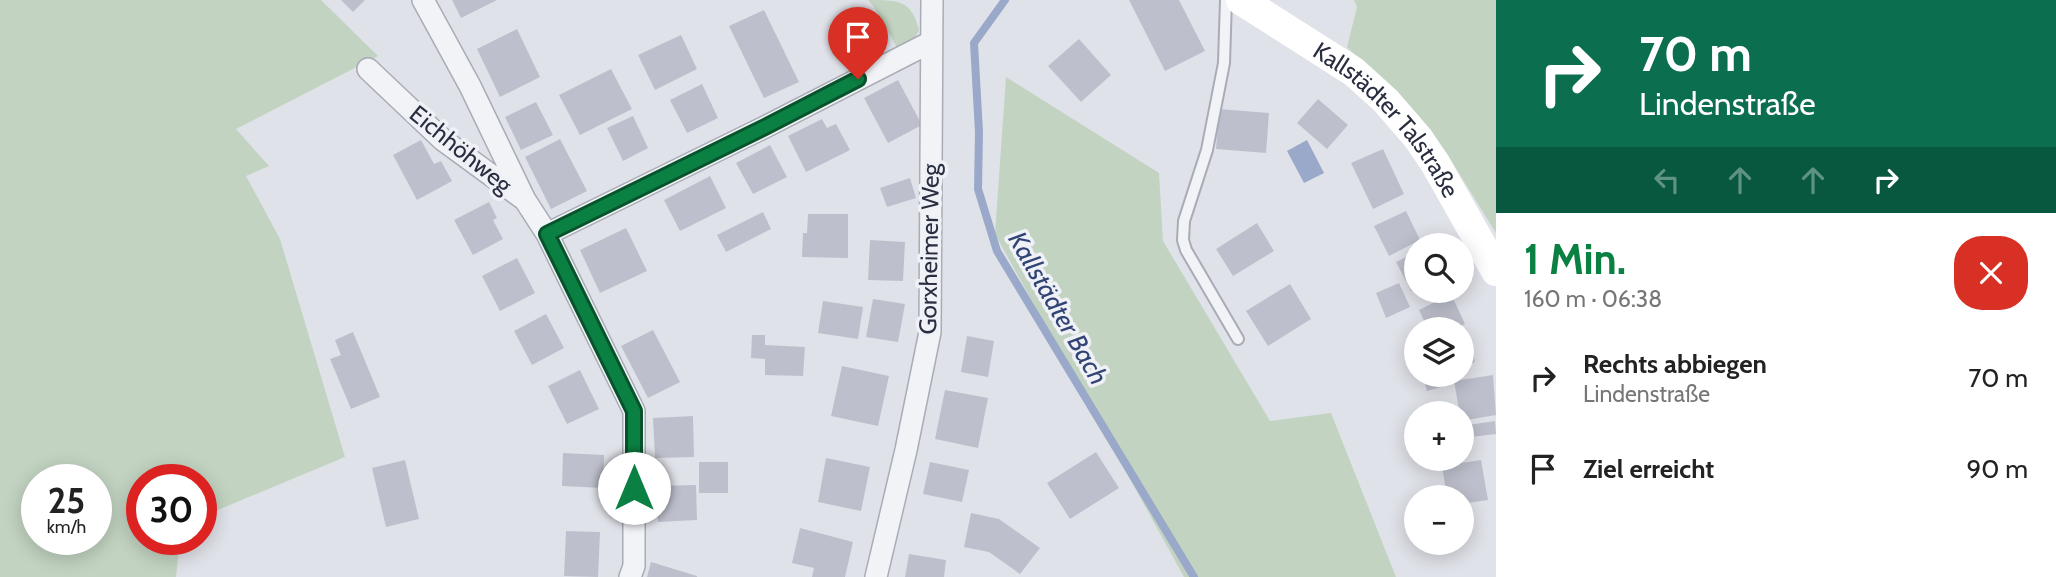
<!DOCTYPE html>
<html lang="de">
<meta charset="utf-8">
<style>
:root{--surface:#fff;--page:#f6f6f6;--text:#222;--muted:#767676;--accent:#0b8043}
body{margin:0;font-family:Cabin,sans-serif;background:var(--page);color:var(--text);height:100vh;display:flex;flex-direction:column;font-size:26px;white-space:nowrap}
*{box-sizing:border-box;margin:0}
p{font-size:23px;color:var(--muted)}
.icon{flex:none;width:38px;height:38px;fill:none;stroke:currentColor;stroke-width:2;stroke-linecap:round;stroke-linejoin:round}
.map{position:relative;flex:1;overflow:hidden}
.drawer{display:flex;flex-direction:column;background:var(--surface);width:560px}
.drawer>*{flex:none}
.guide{background:#0b6e4f;color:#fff;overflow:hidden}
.tools{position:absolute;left:1404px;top:233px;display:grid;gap:14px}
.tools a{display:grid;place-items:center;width:70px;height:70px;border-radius:50%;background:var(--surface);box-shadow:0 4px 18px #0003;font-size:35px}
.speed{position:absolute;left:21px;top:464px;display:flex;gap:14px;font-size:35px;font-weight:700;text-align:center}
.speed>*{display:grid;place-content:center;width:91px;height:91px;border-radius:50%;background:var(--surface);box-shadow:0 4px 18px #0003;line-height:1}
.speed small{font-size:18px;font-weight:400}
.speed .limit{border:10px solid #d22;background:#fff;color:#111}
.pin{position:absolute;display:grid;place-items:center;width:60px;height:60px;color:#fff;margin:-72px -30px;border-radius:50% 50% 50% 0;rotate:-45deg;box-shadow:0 0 7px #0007}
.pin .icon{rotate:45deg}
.me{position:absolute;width:77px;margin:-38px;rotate:0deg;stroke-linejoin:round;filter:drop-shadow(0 0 5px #0008)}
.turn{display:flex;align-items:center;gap:24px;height:147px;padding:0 28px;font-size:32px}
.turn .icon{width:91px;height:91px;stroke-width:2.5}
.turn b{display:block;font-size:49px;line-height:60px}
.lanes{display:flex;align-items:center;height:66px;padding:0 28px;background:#0003;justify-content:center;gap:35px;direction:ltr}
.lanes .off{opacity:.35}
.round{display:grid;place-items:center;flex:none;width:74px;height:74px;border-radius:28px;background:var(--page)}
.headline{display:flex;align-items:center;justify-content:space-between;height:119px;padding:0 28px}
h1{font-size:42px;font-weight:700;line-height:52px;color:var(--accent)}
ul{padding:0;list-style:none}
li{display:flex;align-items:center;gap:21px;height:91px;padding:0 28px}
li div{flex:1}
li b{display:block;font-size:26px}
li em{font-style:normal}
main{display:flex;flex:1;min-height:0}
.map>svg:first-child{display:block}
</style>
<main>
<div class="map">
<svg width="1496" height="577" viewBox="0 0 1496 577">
<rect width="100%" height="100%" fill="#e0e2e9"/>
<!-- green -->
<path fill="#c2d3c1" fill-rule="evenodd" d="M0 0H321L378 56 236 129 269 166 246 176 280 239 345 457 201 517V480H142V539H180L176 577H0ZM37 480H96V539H37Z
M868 0C898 0 912 0 919 30L913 42 899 51 874 7Z
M1354 0H1496V233L1447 154 1388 87 1347 47 1357 7Z
M1006 77 1159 173 1163 241 1270 421 1331 413 1396 577H1184L995 234Z"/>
<!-- water -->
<path fill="#9aa9c9" d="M1307 140 1324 173 1304 183 1287 151Z"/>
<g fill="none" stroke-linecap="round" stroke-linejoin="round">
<!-- stream -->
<path stroke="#9aa9c9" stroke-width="8" d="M1005 0 974 43 979 132 978 189 997 251 1194 577"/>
</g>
<!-- building -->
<path fill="#bdc0cc" d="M341 0H365L353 12Z
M452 0H497L461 18Z
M1129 0H1179L1205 51 1165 71Z
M764 10 799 82 764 98 729 26Z
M517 29 540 77 500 97 477 49Z
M681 35 697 69 655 90 638 55Z
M1079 39 1111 75 1081 102 1048 66Z
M611 69 632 109 580 135 559 95Z
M898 80 922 125 888 143 864 98Z
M702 84 718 118 687 133 670 100Z
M1318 99 1348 125 1327 149 1297 123Z
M536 102 553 135 521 150 505 117Z
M1219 109 1269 113 1266 153 1216 149Z
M633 116 648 148 623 161 607 128Z
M822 119 827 128 836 124 850 150 806 172 788 136Z
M560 139 587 191 551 209 525 157Z
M421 140 434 164 441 161 452 181 417 200 393 155Z
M770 145 787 177 753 194 736 163Z
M1383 149 1404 194 1373 209 1351 163Z
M710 176 726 208 680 231 664 200Z
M910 178 916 198 887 207 880 188Z
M489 202 497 218 493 220 503 239 473 255 454 220Z
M1406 211 1420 240 1389 256 1374 226Z
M763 212 771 229 726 252 717 235Z
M808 214H848V258L802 257 803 233H807Z
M1257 223 1274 251 1233 276 1216 249Z
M626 228 647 271 600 293 580 250Z
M870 240 905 242 903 281 868 280Z
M1416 252V289L1411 291 1396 262Z
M517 258 535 293 500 311 482 276Z
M1399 283 1410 307 1386 318 1376 293Z
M1290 284 1311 319 1268 346 1246 311Z
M1451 294 1465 324 1453 329H1428L1419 310Z
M873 299 905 304 898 342 866 337Z
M823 301 863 307 858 339 818 333Z
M546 314 564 348 532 365 514 331Z
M653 330 680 382 648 398 621 346Z
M353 332 380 397 351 409 330 359 341 355 335 340Z
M752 335H765V345L805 347 803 376 765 375V359L751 358Z
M967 336 994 341 988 377 961 372Z
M1469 339 1475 362 1461 365V341Z
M842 366 889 376 878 426 831 416Z
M580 370 599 409 567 424 548 386Z
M1422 374H1445L1448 385 1427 391Z
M1493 375 1496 415 1461 421 1454 381Z
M945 390 988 398 978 448 935 439Z
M693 416 694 457 655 458 653 418Z
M1495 421 1496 434 1462 438 1461 426Z
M1096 452 1119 488 1070 519 1047 483Z
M563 453 604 455 603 488 562 486Z
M826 458 870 467 861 511 818 502Z
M405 460 419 519 386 527 372 468Z
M1481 460 1488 500 1461 504V497H1447L1442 466Z
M699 462H728V493H699Z
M930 462 969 470 962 502 923 494Z
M696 485 697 520 658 522 657 486Z
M971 513 999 519 1040 548 1020 574 989 552 964 547Z
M800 528 853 542 845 577H812L814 568 792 563Z
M566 531 600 532 598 577 564 576Z
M909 554 946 560 944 577H905Z
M651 562 697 576V577H647Z"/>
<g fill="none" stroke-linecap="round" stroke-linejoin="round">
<defs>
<path id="service" d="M1226 0 1224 63 1207 150 1184 221 1183 240 1186 250 1238 339"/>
<path id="minor" d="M423 0 470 86 524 198
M368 69 443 140 525 200 547 234 634 411V566L630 577
M547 234 765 127 931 42
M876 577 906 450 930 332 932 0"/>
</defs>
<!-- service casing -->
<use href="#service" stroke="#a9acb6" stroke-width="14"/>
<!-- minor casing -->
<use href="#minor" stroke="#a9acb6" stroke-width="24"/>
<!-- service -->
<use href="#service" stroke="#f2f3f7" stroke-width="10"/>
<!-- minor -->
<use href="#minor" stroke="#f2f3f7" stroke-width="21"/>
<!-- secondary -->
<path stroke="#fff" stroke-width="30" id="s1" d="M1241 0 1354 72 1386 101 1418 138 1435 163 1496 271"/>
</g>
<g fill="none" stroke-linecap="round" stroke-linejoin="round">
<defs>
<path id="route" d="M634 488V411L547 234 765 127 858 79"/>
</defs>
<!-- route casing -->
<use href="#route" stroke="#07532c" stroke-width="18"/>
<!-- route -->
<use href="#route" stroke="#0b8043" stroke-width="12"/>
</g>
<g text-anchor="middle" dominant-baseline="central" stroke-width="7" stroke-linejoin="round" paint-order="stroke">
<!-- street labels -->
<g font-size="24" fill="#282d40" stroke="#eff1f6">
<text stroke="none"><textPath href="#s1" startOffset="191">Kallstädter Talstraße</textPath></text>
<text transform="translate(461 149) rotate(39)">Eichhöhweg</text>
<text transform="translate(929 249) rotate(-89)">Gorxheimer Weg</text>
</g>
<!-- water labels -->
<g font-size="26" font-style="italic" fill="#324475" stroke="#eff1f6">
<text transform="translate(1058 308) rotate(60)">Kallstädter Bach</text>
</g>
</g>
</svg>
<div class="tools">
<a><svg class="icon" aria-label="search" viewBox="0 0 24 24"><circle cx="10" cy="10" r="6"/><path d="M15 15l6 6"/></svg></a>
<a><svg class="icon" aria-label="layers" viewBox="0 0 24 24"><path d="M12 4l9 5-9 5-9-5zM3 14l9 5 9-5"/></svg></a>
<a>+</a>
<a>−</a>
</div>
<div class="speed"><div>25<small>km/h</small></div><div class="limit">30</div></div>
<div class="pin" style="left:858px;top:79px;background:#d93025"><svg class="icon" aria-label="arrive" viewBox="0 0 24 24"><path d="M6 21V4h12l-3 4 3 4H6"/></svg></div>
<svg class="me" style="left:634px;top:488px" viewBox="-20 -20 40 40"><circle r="19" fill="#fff"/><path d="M0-13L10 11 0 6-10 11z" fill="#0b8043"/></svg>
</div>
<section class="drawer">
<div class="guide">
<div class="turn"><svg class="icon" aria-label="right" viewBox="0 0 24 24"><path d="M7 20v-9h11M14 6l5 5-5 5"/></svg><div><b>70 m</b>Lindenstraße</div></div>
<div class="lanes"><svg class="icon off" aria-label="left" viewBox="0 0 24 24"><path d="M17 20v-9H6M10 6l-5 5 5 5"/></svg><svg class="icon off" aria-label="ahead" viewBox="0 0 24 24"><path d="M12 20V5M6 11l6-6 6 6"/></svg><svg class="icon off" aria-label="ahead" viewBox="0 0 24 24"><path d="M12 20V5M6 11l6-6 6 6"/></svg><svg class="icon" aria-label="right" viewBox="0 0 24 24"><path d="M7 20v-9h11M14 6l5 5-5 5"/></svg></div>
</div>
<div class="headline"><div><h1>1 Min.</h1><p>160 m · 06:38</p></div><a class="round" style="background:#d93025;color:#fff"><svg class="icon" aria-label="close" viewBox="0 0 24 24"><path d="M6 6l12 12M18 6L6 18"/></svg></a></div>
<ul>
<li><svg class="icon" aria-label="right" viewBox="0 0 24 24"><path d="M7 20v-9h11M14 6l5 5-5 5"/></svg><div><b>Rechts abbiegen</b><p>Lindenstraße</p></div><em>70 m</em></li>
<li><svg class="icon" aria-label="arrive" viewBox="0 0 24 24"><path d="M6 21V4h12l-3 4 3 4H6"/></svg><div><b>Ziel erreicht</b></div><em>90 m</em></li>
</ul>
</section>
</main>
